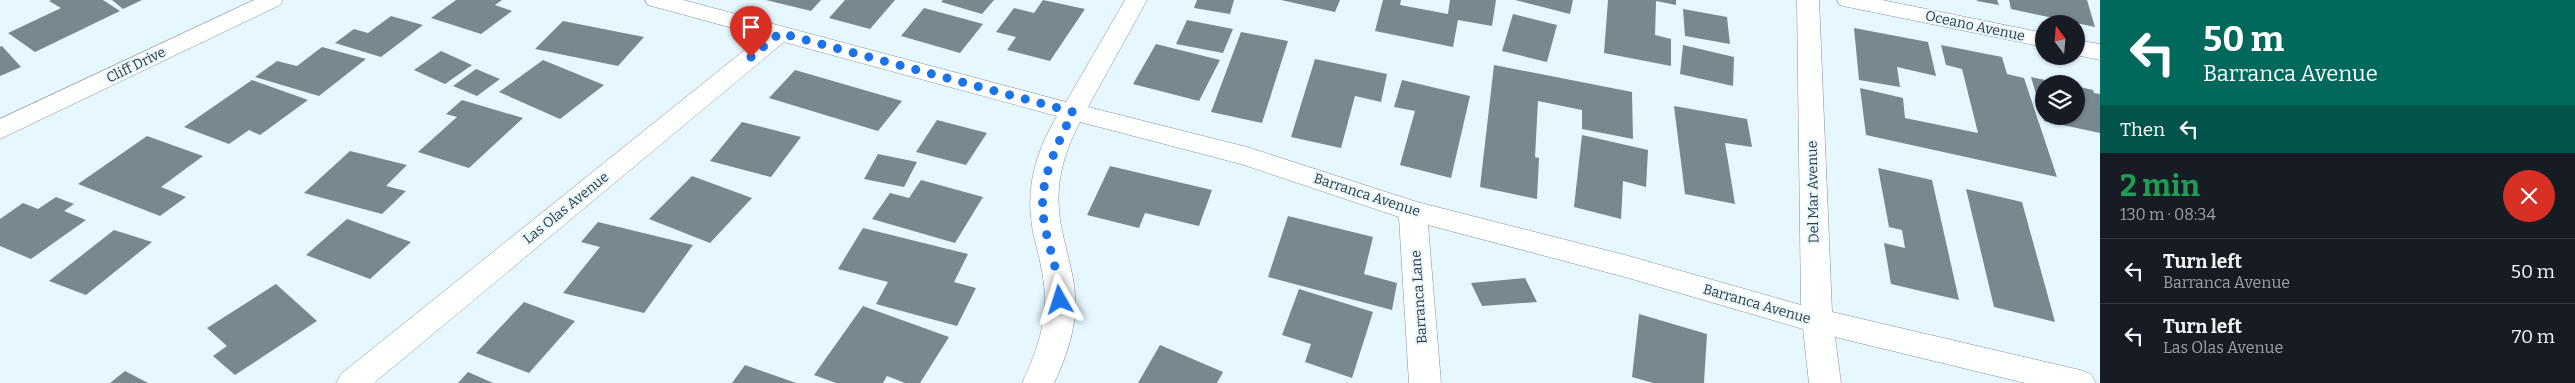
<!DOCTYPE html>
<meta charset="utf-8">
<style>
:root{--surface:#171b24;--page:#20242c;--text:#f1f3f6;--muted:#9ea1a6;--line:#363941}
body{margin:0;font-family:Bitter,serif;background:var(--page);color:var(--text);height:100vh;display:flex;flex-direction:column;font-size:19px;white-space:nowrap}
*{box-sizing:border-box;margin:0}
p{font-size:16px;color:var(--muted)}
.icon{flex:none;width:28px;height:28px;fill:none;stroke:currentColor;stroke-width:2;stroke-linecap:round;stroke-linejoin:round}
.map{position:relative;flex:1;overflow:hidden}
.side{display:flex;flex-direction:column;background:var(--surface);width:475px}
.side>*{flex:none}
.hud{background:#00695c;color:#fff;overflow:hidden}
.needle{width:32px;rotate:344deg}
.tools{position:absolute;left:2035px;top:15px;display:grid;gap:10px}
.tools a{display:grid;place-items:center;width:50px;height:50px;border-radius:50%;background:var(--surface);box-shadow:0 1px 4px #0004;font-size:25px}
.pin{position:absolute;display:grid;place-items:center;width:42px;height:42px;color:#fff;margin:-51px -21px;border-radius:50% 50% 50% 0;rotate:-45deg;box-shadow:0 0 5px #0007}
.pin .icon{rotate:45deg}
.me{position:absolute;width:55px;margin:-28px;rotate:354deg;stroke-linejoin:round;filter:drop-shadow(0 0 4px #0008)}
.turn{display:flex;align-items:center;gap:18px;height:105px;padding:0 20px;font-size:22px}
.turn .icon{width:65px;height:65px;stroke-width:2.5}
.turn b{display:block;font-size:35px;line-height:42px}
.then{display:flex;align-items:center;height:48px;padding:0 20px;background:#0003;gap:10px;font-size:19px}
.round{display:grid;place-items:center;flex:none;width:52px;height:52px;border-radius:26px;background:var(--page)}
.headline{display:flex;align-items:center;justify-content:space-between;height:85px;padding:0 20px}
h1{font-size:30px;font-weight:700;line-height:38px;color:#1e9e55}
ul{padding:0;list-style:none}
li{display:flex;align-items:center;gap:15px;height:65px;padding:0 20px;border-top:1px solid var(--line)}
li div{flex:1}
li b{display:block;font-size:19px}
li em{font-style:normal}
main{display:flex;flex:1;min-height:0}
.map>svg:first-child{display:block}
</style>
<main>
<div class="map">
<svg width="2100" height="383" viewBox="0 0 2100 383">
<rect width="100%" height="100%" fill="#e6f7ff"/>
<!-- building -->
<path fill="#78888f" d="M103 0 120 11 35 52 8 33 61 8 49 1 51 0Z
M112 0H142L123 9Z
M456 0H502L495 5 512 11 481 34 431 18Z
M766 0H821L811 11Z
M845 0H895L870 29 829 18Z
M943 0H994L982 14 941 2Z
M1043 0 1085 9 1050 61 1007 50 1016 37 996 32 1014 8 1034 13Z
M1197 0H1234L1230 14 1194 8Z
M1281 0H1340L1335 12Z
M1383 0H1401L1400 5 1448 14 1450 0H1496L1492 26 1458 20 1453 47 1375 31Z
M1515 0H1573L1570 14Z
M1608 0H1676V5L1656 1 1655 35 1671 39V66L1604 53Z
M1977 0H1997L1999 5 1977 1Z
M2009 0H2087L2095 27 2011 9Z
M924 8 983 24 960 53 901 36Z
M1683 9 1727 17 1730 44 1685 36Z
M1513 14 1557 25 1547 62 1502 51Z
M391 16 423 25 381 57 335 43 354 29 368 33Z
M1187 20 1233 29 1223 53 1176 44Z
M563 21 644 37 618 66 535 49Z
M1854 28 1928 42 1936 76 1897 67 1900 87 1859 80Z
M1241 32 1288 41 1262 123 1211 112Z
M1156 44 1220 60 1199 101 1133 84Z
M1683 45 1734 57 1733 86 1680 74Z
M1941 45 2002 57 2007 74 2024 78 2057 177 1866 135 1860 88 1903 98 1905 118 1978 133 1962 69 1946 65Z
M2 46 21 67 0 76V47Z
M322 47 366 59 319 96 255 77 277 61 297 66Z
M441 51 472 65 445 84 414 70Z
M1315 59 1387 74 1381 102 1355 96 1341 148 1291 137Z
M543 60 604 85 560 119 499 92Z
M1494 65 1632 92 1633 139 1582 129V110L1538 101 1535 157 1539 158 1537 199 1480 187Z
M476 69 500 79 477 96 453 86Z
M795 70 902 101 878 131 769 98Z
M2031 77 2060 83 2044 84V116H2076V86L2093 90 2094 93 2100 94V133L2044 121Z
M252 80 308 100 260 135 249 130 229 144 184 127Z
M1402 80 1470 96 1451 178 1400 165 1415 111 1394 107Z
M462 100 523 118 469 168 418 152 457 117 446 114Z
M1674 106 1747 119 1752 147 1725 143 1735 204 1685 194Z
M937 120 987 133 966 165 916 152Z
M742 122 801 137 771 177 710 161Z
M1582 135 1648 150 1646 187 1623 181 1621 219 1574 207Z
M147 136 203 156 161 187 186 197 160 216 78 184Z
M350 151 407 165 386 186 406 191 382 214 304 193Z
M878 154 917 162 904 187 864 179Z
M1110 166 1212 190 1199 226 1145 213 1139 228 1087 215Z
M1878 168 1932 180 1959 300 1891 284 1884 243 1905 248 1902 230 1889 227Z
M692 176 752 198 710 243 649 219Z
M921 180 983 197 955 243 872 219 890 193 909 198Z
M1966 189 2022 202 2055 322 1994 307Z
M56 197 74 204 64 211 86 220 31 259 0 246V219L23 203 38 209Z
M1288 216 1373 237 1364 274 1397 283 1392 310 1268 277Z
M347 219 411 242 370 279 306 255Z
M598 222 693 245 644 313 563 293 600 247 581 242Z
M863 228 968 254 954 282 976 288 957 326 876 304 888 282 838 269Z
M114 230 152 242 86 295 49 281Z
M1525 278 1537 302 1482 306 1471 283Z
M276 284 317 321 235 375 213 356 227 346 207 328Z
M1299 289 1373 312 1352 378 1305 362 1311 344 1282 335Z
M524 302 575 321 529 373 476 353Z
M863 306 949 337 920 383H905L887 376 883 383H836L814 375Z
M1639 314 1707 334 1704 383H1653L1632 377Z
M1160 345 1223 372 1217 383H1138Z
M745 365 796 383H732Z
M125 371 148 383H110Z
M468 372 493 383H458Z"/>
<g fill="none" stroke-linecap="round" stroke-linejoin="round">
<defs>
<path id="minor" d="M645 0H683L1066 102 1125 0H1147L1088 107 1247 147 1417 202 1625 255 1801 305 1797 0H1819L1832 312 2080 370 2091 374 2096 383H2025L1835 337 1841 383H1809L1803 329 1625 277 1428 225 1441 383H1409L1399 217 1241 164 1080 122C1060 160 1053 194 1063 235 1067 255 1074 275 1075 295 1077 326 1067 356 1054 383H1022C1035 356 1046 326 1045 296 1044 274 1038 253 1033 232 1025 189 1035 153 1057 116L784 42 374 383H336L341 374 762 36 648 5Z
M1837 0H1882L2044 33V47L1848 7 1840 5Z
M2076 40 2100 44V60L2076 55Z"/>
<path id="major" d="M254 0H283L280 5 0 139V119Z"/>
</defs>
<!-- minor casing -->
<use href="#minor" stroke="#819198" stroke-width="1"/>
<!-- major casing -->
<use href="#major" stroke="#819198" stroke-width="1"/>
<!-- minor -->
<use href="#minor" fill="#fff" fill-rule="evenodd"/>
<!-- major -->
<use href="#major" fill="#fff" fill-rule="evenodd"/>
</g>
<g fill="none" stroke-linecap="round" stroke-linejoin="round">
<!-- route -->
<path stroke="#1a73e8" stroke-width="9" stroke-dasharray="0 16.2" d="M751 57 780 33 1073 112C1057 146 1037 182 1044 221 1048 247 1059 272 1060 300"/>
</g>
<g text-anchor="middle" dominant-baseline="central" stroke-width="4" stroke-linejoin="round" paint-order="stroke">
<!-- street labels -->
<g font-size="14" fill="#33393c" stroke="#e6f7ff">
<text transform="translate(1975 26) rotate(12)">Oceano Avenue</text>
<text transform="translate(136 65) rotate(-26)">Cliff Drive</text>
<text transform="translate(1813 192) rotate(-91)">Del Mar Avenue</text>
<text transform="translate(1367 195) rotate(18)">Barranca Avenue</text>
<text transform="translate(566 208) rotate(-39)">Las Olas Avenue</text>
<text transform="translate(1419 297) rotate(-94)">Barranca Lane</text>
<text transform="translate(1757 304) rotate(16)">Barranca Avenue</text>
</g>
</g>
</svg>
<div class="tools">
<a><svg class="needle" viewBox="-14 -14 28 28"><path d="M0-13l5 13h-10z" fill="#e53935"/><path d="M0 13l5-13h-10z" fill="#9ea1a6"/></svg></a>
<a><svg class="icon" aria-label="layers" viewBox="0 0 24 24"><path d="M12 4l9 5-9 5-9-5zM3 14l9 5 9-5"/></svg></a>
</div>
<div class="pin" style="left:751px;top:57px;background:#d93025"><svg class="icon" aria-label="arrive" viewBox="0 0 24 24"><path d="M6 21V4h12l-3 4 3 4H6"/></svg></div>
<svg class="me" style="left:1060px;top:300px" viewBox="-20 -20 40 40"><path d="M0-17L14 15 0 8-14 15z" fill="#1a73e8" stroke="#fff" stroke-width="4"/></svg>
</div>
<section class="side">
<div class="hud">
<div class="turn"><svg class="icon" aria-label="left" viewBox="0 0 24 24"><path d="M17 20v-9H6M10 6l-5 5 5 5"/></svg><div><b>50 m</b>Barranca Avenue</div></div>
<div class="then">Then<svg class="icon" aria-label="left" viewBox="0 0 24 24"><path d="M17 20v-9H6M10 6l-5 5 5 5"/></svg></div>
</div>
<div class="headline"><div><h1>2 min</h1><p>130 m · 08:34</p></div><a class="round" style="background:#d93025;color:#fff"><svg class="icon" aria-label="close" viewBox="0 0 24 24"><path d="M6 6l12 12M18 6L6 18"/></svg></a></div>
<ul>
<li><svg class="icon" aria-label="left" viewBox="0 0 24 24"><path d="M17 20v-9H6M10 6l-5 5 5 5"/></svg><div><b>Turn left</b><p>Barranca Avenue</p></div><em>50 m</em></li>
<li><svg class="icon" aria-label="left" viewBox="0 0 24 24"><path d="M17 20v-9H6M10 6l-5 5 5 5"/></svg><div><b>Turn left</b><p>Las Olas Avenue</p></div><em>70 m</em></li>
</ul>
</section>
</main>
